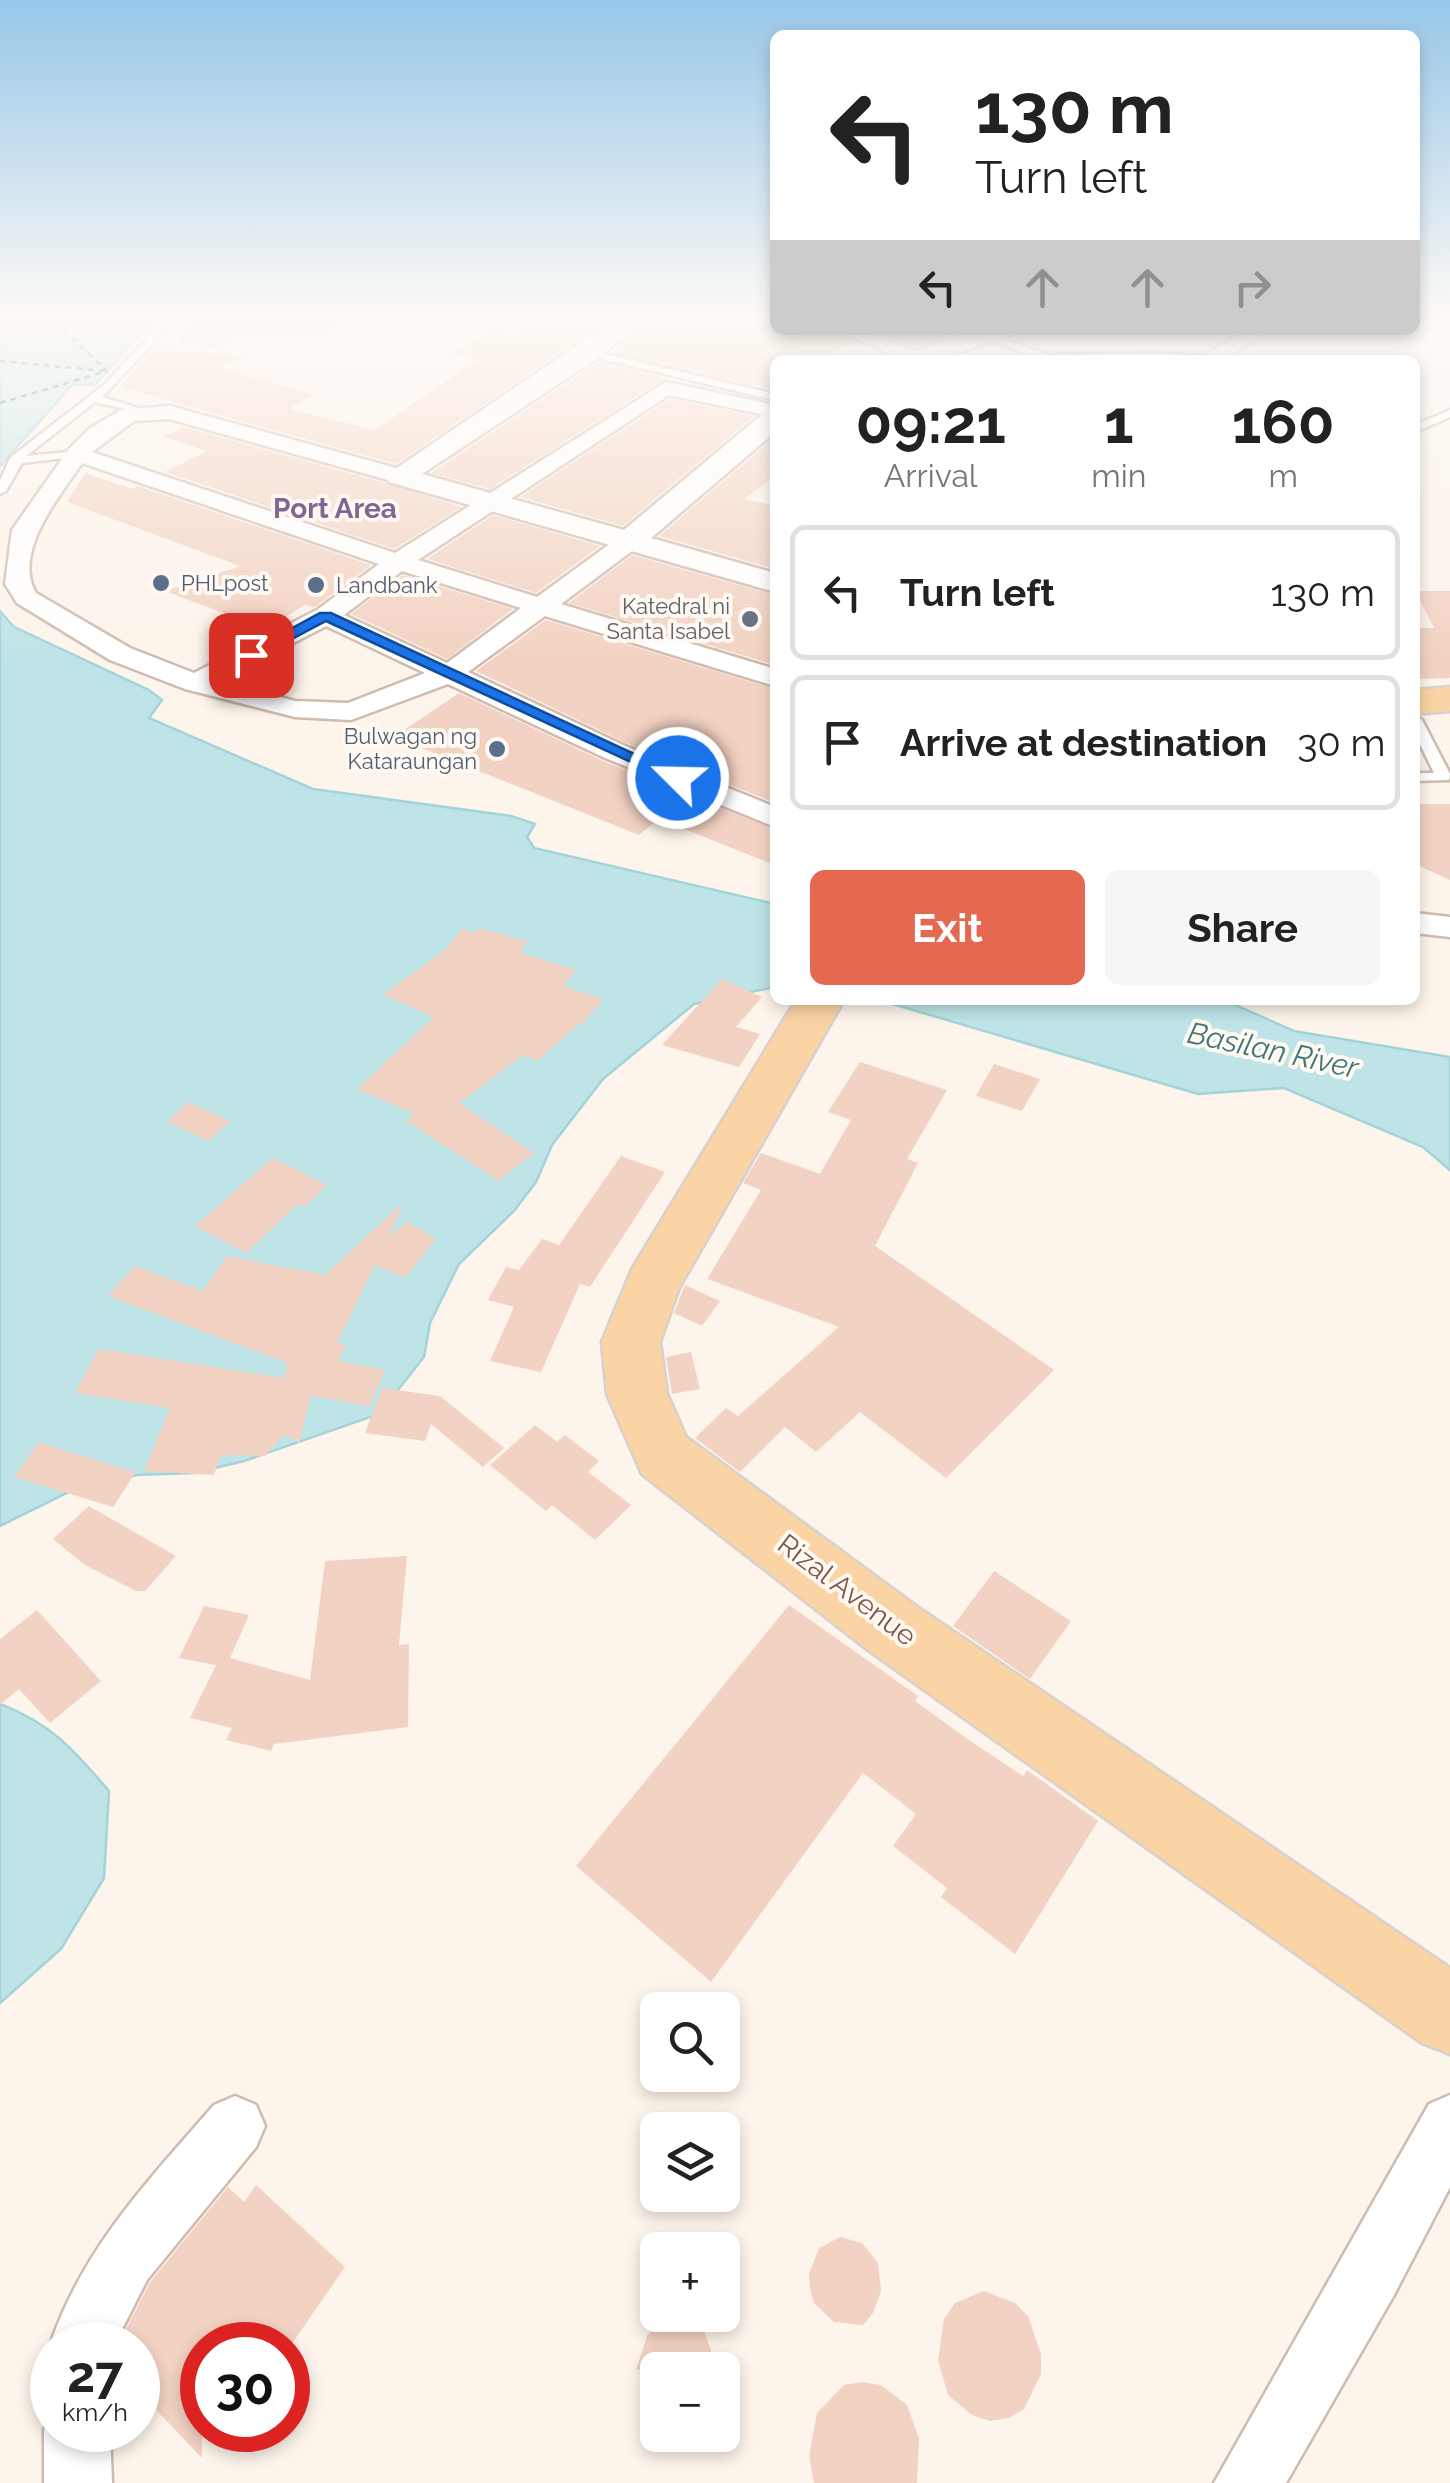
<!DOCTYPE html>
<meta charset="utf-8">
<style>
:root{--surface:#fff;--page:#f6f6f6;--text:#222;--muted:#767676;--line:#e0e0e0;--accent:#e56851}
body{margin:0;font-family:Raleway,sans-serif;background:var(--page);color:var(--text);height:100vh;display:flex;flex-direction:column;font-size:38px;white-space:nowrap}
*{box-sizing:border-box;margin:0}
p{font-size:32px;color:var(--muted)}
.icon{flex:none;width:55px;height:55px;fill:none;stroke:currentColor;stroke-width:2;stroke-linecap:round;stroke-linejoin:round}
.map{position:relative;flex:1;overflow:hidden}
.panel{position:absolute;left:770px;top:355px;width:650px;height:650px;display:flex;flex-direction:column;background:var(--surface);border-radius:15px;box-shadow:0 5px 15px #0003}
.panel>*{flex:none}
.top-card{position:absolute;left:770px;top:30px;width:650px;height:305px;border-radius:15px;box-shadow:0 5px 15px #0003;background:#fff;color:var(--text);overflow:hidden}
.fabs{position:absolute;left:640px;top:1992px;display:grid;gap:20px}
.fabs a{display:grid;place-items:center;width:100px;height:100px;border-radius:15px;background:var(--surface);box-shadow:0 5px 15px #0003;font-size:50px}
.speed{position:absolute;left:30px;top:2322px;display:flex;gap:20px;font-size:50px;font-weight:700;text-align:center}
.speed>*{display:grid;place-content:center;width:130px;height:130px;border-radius:50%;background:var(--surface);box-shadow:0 5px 15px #0003;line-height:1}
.speed small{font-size:25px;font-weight:400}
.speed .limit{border:15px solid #d22;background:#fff;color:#111}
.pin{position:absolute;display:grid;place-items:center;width:85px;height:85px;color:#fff;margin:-42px;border-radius:20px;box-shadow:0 5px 15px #0006}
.me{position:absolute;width:110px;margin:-55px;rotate:293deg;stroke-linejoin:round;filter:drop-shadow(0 0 8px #0008)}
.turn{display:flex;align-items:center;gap:35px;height:210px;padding:0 40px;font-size:45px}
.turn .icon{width:130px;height:130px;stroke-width:2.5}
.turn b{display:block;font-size:70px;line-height:85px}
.lanes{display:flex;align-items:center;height:95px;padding:0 40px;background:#0003;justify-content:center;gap:50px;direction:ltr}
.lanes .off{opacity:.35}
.eta{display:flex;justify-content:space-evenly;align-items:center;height:170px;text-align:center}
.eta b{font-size:60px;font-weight:700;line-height:70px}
.button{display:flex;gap:20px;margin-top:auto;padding:20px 40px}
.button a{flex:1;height:115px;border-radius:15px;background:var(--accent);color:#fff;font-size:40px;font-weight:700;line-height:115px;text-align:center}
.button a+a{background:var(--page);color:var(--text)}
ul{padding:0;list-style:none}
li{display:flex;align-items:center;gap:30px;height:135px;margin:0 20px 15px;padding:0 20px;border:5px solid var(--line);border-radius:15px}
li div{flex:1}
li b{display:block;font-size:38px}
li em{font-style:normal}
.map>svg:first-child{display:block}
</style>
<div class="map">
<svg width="1450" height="2483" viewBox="0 0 1450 2483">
<rect width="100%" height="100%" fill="#fdf4eb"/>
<!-- water -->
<path fill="#bee4e7" stroke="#a4d4d9" stroke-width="2.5" d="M0 315H157L95 385 73 384 0 466Z
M203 315H350L317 334 241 333 218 345 181 341Z
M0 611 14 627 149 690 162 700 149 718 313 789 511 816 535 824 527 837 534 848 775 904V987L694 1004 603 1079 552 1145 536 1182 514 1211 459 1264 430 1323 424 1357 379 1414 244 1461 194 1473 137 1475 79 1487 0 1526Z
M879 1000H1224L1294 1031 1450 1057V1170L1423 1147 1284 1088 1198 1094Z
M0 1704C52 1724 74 1750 109 1791L104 1878 61 1949 0 2003Z"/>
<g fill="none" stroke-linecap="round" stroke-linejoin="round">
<!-- ferry -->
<path stroke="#40777d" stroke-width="2.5" stroke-dasharray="6 5" stroke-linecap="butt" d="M48 315 106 370
M0 361 106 371
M0 403 107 371"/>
</g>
<!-- building -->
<path fill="#f2d2c2" d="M546 315H615L396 464 120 387 153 350 244 355 220 368 315 394 289 409 375 430 478 360 452 353 489 330 518 336Z
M654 315H775V330H832L851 341 827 360H775V390L612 352Z
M872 330H935L948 336 913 348Z
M599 362 671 379H664L490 489 431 473Z
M670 399 754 416 623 526 520 497Z
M184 427 385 483 462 507 394 549 165 472 207 451 164 437Z
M775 437V476L744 499 775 506V569L659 536Z
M85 473 132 489 138 486 371 565 315 607 305 605 266 629 165 591 240 566 67 502Z
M493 515 600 546 536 593 427 559Z
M632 555 775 595V665L569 603Z
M403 575 513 609 447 659 351 614Z
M1415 591H1450V678L1415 679V628H1434Z
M546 620 775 689V803L624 742 476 671Z
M459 693 601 760 775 830V865L659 819 639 835 394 737Z
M1415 804H1450V880L1415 864Z
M479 928 528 941 519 952 576 970 563 986 603 999 582 1025 579 1024 537 1061 523 1055 459 1103 534 1153 499 1181 406 1121 415 1114 357 1089 434 1017 383 995 446 949 462 929 475 933Z
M722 979 762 997 736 1027 760 1034 739 1067 662 1045Z
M860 1062 947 1090 907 1159 918 1163 875 1246 1054 1370 946 1478 860 1412 816 1452 785 1427 740 1472 695 1438 726 1408 738 1416 839 1327 707 1279 761 1190 743 1183 761 1153 820 1174 851 1120 828 1112Z
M994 1064 1040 1079 1022 1111 976 1096Z
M188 1102 230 1121 209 1141 167 1122Z
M621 1156 665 1172 590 1287 580 1284 541 1372 490 1361 514 1307 488 1300 506 1267 519 1270 542 1239 559 1245Z
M273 1158 327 1185 304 1207 298 1204 246 1253 195 1226Z
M403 1203 389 1236 408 1222 436 1239 405 1278 375 1265 337 1343 346 1344 338 1361 385 1370 370 1406 311 1396 299 1443 285 1434 265 1456 221 1455 214 1475 144 1471 170 1408 75 1393 99 1349 284 1378 288 1363 108 1296 135 1266 203 1291 227 1256 325 1275Z
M685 1285 720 1301 702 1326 674 1313Z
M691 1352 700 1389 672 1394 666 1357Z
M382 1388 440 1396 504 1448 483 1467 431 1424 425 1441 365 1433Z
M535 1425 557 1442 565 1435 599 1461 588 1472 631 1505 595 1540 552 1505 546 1511 490 1465Z
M39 1442 57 1448 136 1472 113 1507 14 1477Z
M89 1506 176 1556 145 1591H136L85 1565 53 1539Z
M407 1556 399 1645 409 1644 408 1727 274 1744 271 1751 226 1740 232 1728 190 1718 216 1665 179 1658 204 1606 249 1615 230 1658 310 1680 325 1561Z
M994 1571 1071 1621 1030 1679 953 1626Z
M789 1605 918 1696 915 1701 969 1740 1023 1776 1027 1770 1098 1821 1015 1954 941 1897 947 1888 893 1846 916 1814 863 1773 711 1982 576 1866Z
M37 1610 101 1681 50 1723 19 1689 0 1705V1639Z
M256 2185 345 2267 291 2345H202V2458L138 2391V2345H118L150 2282 228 2187 244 2202Z
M840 2237 862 2243 878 2263 881 2291 873 2313 863 2325 834 2322 814 2303 810 2288 809 2274 819 2248Z
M984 2291 1015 2303 1028 2316 1041 2354V2374L1024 2409 1009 2418 990 2421 972 2415 948 2395 938 2360 944 2319 955 2303Z
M682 2318 704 2331 718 2370H636L647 2336 657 2325Z
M862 2382 881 2385 907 2405 919 2438 917 2483H814L809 2456 817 2413 844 2385Z"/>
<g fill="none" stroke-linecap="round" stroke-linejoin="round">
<defs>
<path id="service" d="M169 315H180L102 397 145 410V414L95 402 26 456 77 451 83 454 81 456 22 463 6 491 0 494V481L10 458 104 385Z
M989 334 1050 355 1155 353 1223 357 1228 360H1045L985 339Z
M589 350 775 394V400L585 355Z
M1450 410V417L1415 432V425Z
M1415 716 1422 720 1450 774 1449 780 1415 781V773H1434L1415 734Z"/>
<path id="minor" d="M1436 315H1450V322L1438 319Z
M835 330H863L928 358 905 360Z
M1244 330H1268L1224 360 1201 359Z
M666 382 775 405V417L669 395 418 560 537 597 622 535H640L643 540 640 545 561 604 775 669V686L545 616 468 672 623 745 775 807V827L603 757 448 684 351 720 295 717 185 689 110 660 17 603 5 584 12 530 69 449 89 429 121 410 170 406 407 471V481L399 483 169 419 134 421 92 452 395 553ZM82 463 379 564 317 610 194 673 130 648 36 593C12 552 60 496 82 463ZM402 571 521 608 447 663 344 615ZM326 626 425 673 348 703 295 701 220 681Z
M1415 913 1450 917V937L1415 933Z
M1450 2095V2187L1394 2295 1286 2483H1214L1429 2104Z
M235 2096 256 2105 265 2126 256 2147 147 2280 114 2345H52V2352L50 2345C83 2248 148 2181 214 2105Z
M52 2409V2430H110L112 2483H44V2430Z"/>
<path id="tertiary" d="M622 315H650L598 358 422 474 624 530 765 412 775 410V432L651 538 775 573V592L389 482 385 476Z
M977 330H1014L1011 335 937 360H899L903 355Z"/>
<path id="primary" d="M1450 687V711L1415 714V690Z
M796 1000H844L679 1288 660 1342 667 1394 686 1437 916 1606 1450 1968V2054L1422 2043 868 1650 642 1474 607 1394 602 1342 632 1269Z"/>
</defs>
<!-- service casing -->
<use href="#service" stroke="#cfbbaf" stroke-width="5"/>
<!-- minor casing -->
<use href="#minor" stroke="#cfbbaf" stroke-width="5"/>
<!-- tertiary casing -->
<use href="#tertiary" stroke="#cfbbaf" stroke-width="5"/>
<!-- primary casing -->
<use href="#primary" stroke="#d9d1cd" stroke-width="5"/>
<!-- service -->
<use href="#service" fill="#fff" fill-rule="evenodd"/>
<!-- minor -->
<use href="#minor" fill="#fff" fill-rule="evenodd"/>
<!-- tertiary -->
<use href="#tertiary" fill="#fff" fill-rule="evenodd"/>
<!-- primary -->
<use href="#primary" fill="#fad4a4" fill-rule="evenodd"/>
</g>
<!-- sky -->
<linearGradient id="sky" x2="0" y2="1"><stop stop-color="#97c7e8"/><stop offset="0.48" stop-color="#fefaf6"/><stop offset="1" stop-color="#fefaf6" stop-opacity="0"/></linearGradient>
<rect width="1450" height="663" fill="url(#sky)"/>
<!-- route -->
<path fill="#1a73e8" stroke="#114b97" stroke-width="2.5" d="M320 613H331L686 778 672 781 326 621 256 658 243 655Z"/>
<!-- markers -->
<g fill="#5c6f8a" stroke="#fff9f2" stroke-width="4">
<circle cx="161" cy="583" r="10"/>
<circle cx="316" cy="585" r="10"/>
<circle cx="497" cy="749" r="10"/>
</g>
<circle fill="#6b7280" stroke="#fff9f2" stroke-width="4" cx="750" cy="619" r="10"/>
<g text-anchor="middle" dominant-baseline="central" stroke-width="8" stroke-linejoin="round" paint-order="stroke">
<!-- far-service labels -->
<g font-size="22" fill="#4e5e75" stroke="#fff9f2" text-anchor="start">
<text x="181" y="583">PHLpost</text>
<text x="336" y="585">Landbank</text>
<text x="477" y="736" text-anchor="end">Bulwagan ng<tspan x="477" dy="25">Kataraungan</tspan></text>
</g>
<!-- far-worship labels -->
<g font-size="22" fill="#5b616d" stroke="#fff9f2" text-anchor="end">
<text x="730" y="606">Katedral ni<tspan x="730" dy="25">Santa Isabel</tspan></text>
</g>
<!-- far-quarter labels -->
<g font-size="28" font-weight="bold" fill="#816694" stroke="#fff9f2">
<text x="335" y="508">Port Area</text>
</g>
<!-- street labels -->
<g font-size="28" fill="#78594d" stroke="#fff9f2">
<text transform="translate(847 1590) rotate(37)">Rizal Avenue</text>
</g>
<!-- water labels -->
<g font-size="30" font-style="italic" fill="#40777d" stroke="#fff9f2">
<text transform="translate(1273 1050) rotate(12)">Basilan River</text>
</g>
</g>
</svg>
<div class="fabs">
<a><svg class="icon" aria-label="search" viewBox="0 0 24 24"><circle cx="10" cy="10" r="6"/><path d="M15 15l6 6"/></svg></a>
<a><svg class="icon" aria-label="layers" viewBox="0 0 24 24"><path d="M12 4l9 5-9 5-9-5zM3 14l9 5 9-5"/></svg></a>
<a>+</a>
<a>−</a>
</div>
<div class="speed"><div>27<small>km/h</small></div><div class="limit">30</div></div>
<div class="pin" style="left:251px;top:655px;background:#d93025"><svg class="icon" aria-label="arrive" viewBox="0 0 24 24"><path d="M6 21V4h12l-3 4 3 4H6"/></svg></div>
<svg class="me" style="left:678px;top:778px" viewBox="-20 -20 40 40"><circle r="17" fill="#1a73e8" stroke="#fff" stroke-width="3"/><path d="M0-11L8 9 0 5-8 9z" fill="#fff"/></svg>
<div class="top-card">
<div class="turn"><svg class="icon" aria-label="left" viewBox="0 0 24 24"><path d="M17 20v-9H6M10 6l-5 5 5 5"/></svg><div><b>130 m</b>Turn left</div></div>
<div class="lanes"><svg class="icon" aria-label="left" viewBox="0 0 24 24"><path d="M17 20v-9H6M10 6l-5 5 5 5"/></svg><svg class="icon off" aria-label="ahead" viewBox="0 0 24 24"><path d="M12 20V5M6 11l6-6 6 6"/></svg><svg class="icon off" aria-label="ahead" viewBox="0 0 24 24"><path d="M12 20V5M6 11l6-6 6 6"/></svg><svg class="icon off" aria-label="right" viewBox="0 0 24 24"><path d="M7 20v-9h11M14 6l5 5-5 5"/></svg></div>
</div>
<section class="panel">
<div class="eta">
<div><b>09:21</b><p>Arrival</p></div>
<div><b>1</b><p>min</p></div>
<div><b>160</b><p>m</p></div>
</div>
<ul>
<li><svg class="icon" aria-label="left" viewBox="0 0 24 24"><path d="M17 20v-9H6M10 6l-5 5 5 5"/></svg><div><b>Turn left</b></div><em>130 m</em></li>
<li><svg class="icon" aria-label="arrive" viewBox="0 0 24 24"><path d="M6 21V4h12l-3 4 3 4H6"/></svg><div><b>Arrive at destination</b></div><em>30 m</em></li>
</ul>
<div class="button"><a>Exit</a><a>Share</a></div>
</section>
</div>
